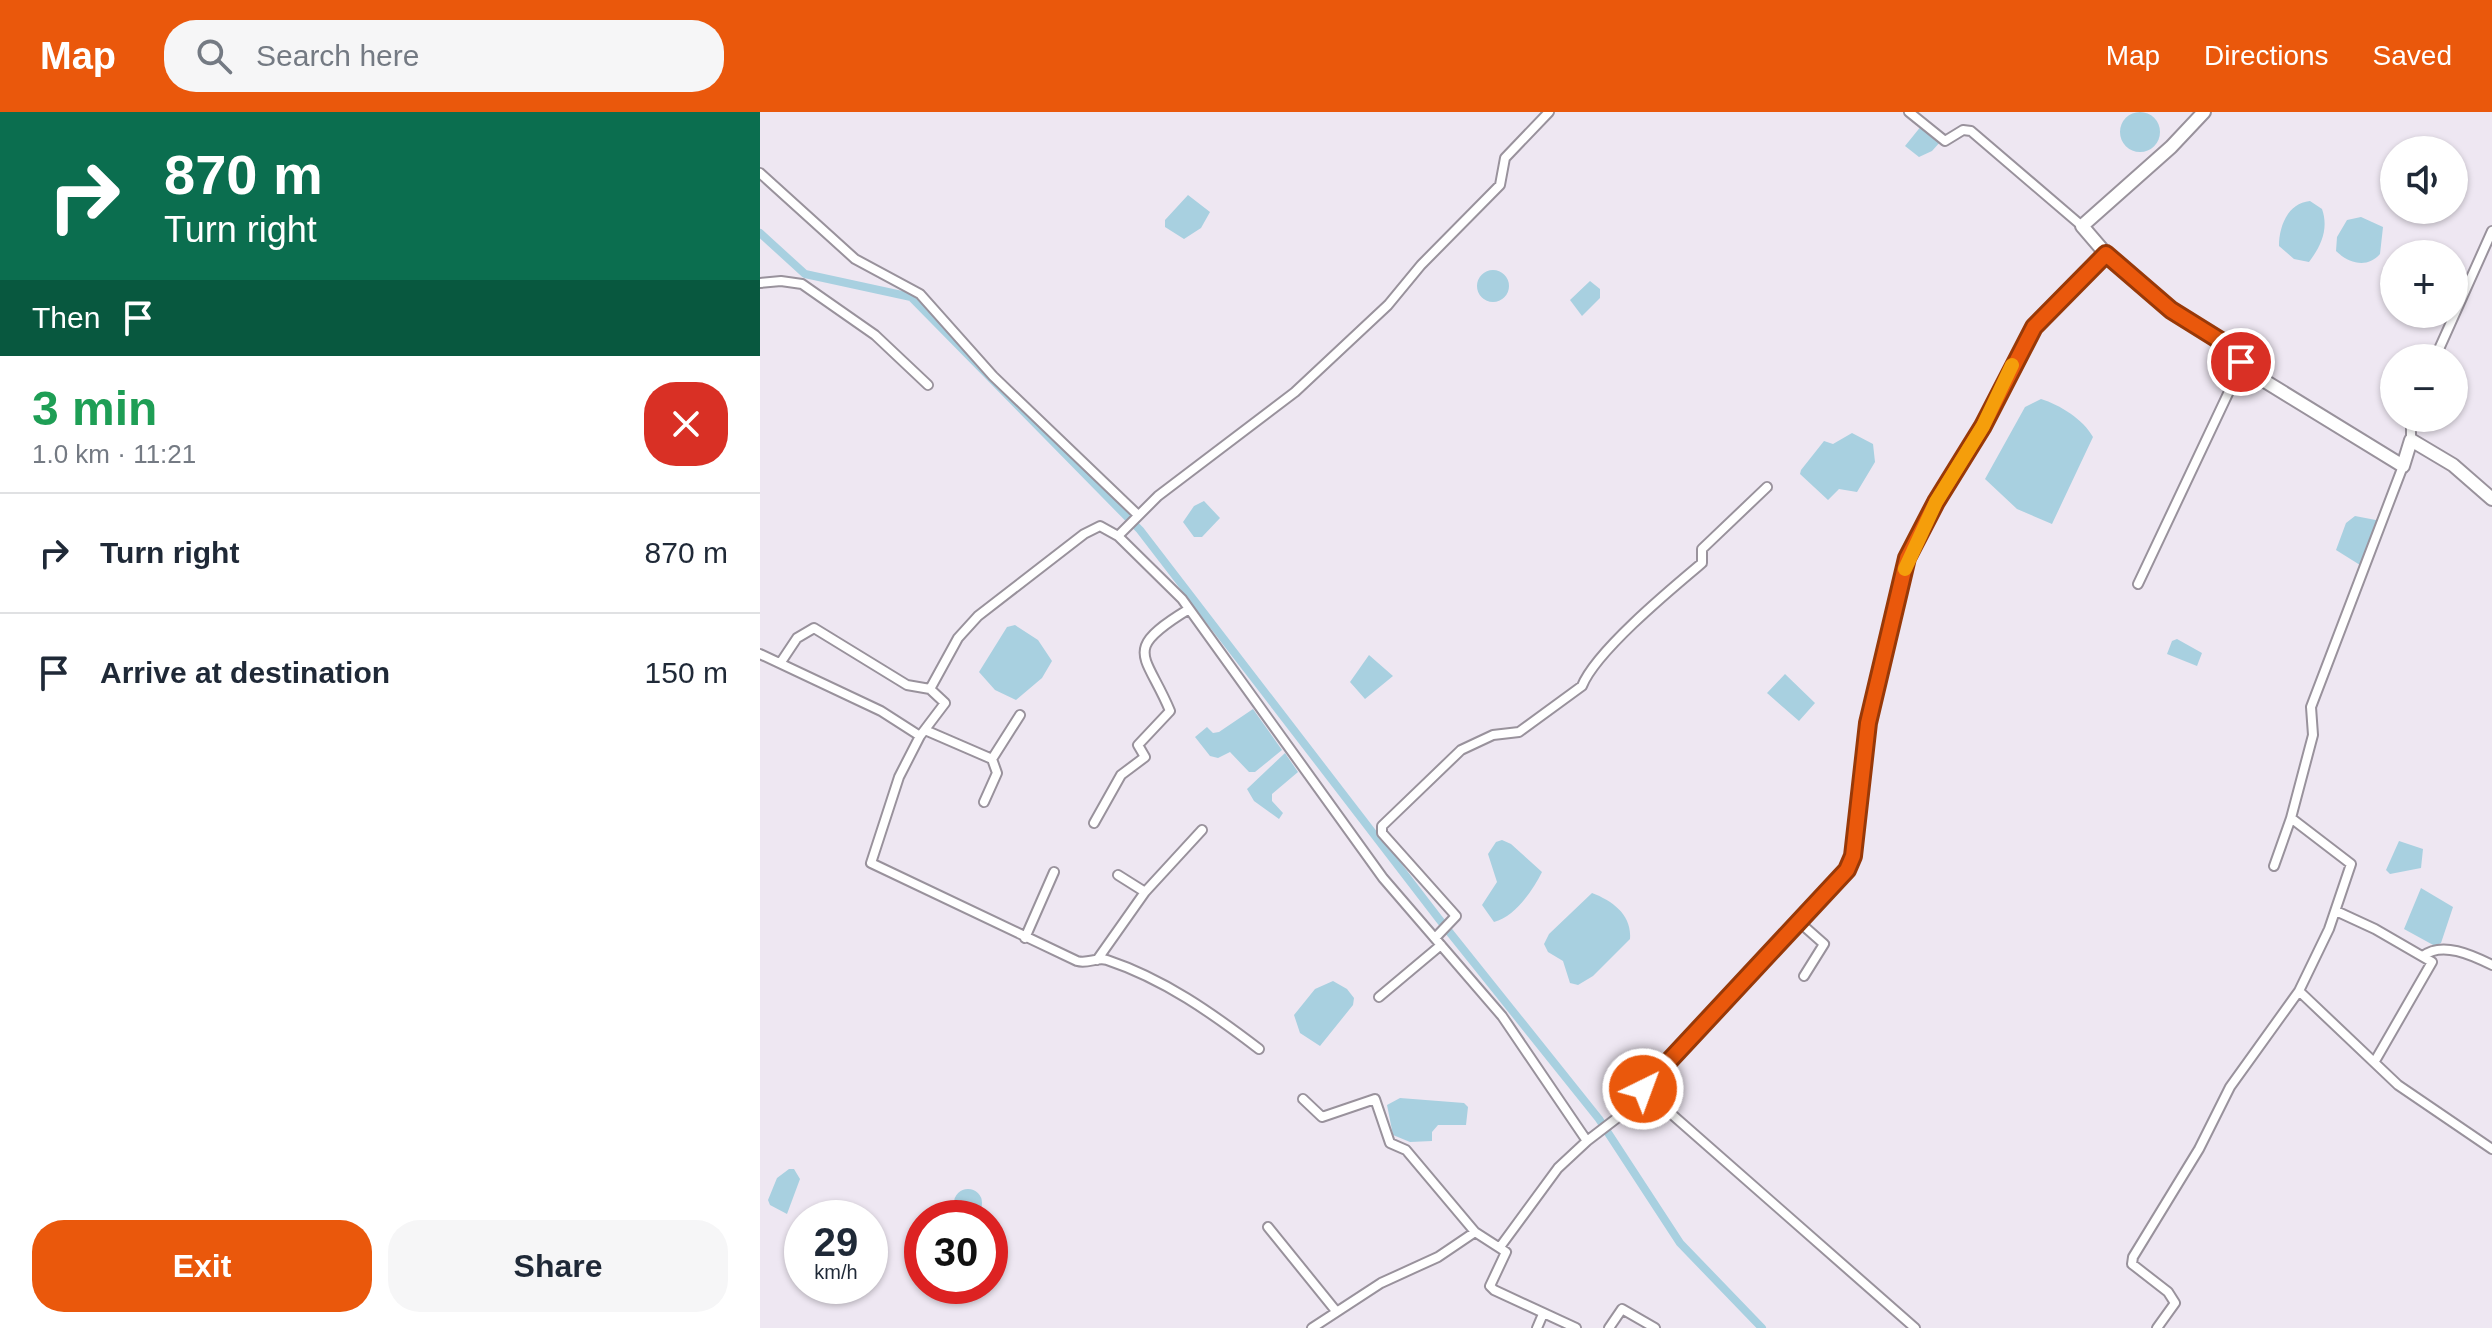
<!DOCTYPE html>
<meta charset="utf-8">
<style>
:root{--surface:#fff;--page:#f6f6f7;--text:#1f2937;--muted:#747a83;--line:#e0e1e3;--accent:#ea580c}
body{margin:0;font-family:Arial,sans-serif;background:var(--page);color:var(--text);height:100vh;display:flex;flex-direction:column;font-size:30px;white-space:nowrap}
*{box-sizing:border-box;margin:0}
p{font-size:26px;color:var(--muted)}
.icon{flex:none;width:44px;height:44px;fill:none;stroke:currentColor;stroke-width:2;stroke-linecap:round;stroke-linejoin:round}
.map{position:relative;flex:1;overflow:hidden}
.panel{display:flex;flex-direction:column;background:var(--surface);width:760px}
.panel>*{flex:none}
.top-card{background:#0b6e4f;color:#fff;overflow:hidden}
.buttons{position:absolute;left:1620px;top:24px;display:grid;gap:16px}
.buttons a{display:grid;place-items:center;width:88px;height:88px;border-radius:50%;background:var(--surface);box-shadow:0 2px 6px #0004;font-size:40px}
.speed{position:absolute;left:24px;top:1088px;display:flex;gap:16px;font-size:40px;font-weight:700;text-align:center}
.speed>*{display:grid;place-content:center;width:104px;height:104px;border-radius:50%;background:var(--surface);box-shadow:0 2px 6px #0004;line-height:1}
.speed small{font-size:20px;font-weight:400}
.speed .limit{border:12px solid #d22;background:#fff;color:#111}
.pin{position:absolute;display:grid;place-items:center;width:68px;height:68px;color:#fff;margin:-34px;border:4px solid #fff;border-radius:50%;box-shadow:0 2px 8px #0007}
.me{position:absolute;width:88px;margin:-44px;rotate:42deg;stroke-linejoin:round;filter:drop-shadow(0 0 6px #0008)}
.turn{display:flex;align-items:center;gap:28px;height:168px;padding:0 32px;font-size:36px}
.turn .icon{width:104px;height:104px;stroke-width:2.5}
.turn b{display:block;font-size:56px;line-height:68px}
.then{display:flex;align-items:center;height:76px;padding:0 32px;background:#0003;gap:16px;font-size:30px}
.round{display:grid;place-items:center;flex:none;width:84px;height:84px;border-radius:32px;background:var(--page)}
.overview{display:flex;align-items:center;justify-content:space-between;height:136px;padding:0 32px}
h1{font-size:48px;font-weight:800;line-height:60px;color:#1e9e55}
.cta{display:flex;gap:16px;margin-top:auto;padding:16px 32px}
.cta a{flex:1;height:92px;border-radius:32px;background:var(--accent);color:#fff;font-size:32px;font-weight:800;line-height:92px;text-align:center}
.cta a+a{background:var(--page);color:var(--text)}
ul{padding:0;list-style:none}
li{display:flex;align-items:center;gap:24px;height:120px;padding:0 32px;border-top:2px solid var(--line)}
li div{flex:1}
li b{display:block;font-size:30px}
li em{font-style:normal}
header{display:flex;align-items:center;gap:48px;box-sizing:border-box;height:112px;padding:0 40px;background:var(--accent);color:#fff}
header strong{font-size:38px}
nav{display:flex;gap:44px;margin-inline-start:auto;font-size:28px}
.search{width:560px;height:72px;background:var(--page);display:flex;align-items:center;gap:20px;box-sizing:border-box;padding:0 28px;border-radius:32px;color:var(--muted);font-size:30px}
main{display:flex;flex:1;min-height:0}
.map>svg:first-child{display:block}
</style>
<header>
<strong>Map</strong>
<div class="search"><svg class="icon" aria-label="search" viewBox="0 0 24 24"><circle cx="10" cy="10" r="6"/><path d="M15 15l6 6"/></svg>Search here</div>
<nav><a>Map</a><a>Directions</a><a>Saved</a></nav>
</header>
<main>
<section class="panel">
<div class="top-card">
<div class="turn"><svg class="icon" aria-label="right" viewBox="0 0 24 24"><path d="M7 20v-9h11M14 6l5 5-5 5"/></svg><div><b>870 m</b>Turn right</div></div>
<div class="then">Then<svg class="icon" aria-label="arrive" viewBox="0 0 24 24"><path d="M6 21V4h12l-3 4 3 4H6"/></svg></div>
</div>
<div class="overview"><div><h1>3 min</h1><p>1.0 km · 11:21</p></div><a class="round" style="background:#d93025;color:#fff"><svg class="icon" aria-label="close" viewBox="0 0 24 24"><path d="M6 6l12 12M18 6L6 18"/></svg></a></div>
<ul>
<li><svg class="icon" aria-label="right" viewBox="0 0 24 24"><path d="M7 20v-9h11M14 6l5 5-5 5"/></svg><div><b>Turn right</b></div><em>870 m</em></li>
<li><svg class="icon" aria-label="arrive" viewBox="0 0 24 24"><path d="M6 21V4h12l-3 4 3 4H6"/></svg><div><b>Arrive at destination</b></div><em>150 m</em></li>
</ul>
<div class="cta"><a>Exit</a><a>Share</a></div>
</section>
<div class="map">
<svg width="1732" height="1216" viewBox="0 0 1732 1216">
<rect width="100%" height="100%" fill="#eee7f2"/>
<!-- water -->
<path fill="#a8d0e0" d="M1360 20a20 20 0 1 1 40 0a20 20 0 1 1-40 0Z
M1162 13 1181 29 1172 39 1159 45 1145 34Z
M428 83 450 100 441 116 424 127 405 115V108Z
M1550 89 1562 97C1569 117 1561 134 1549 150L1534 147 1519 134C1519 114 1528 91 1550 89Z
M1601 105 1623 115 1620 142C1607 157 1588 151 1576 139L1577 125 1587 108Z
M717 174a16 16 0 1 1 32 0a16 16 0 1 1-32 0Z
M830 169 840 177V186L822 204 810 188Z
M1281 287C1300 293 1323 307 1333 325L1292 412 1257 397 1225 367 1265 295Z
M1092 321 1113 332 1115 350 1097 380 1079 377 1068 388 1040 362 1041 358 1064 329 1073 332Z
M444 389 460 406 442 425H434L423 410 434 394Z
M1595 404 1621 409 1600 453 1576 438 1586 411Z
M255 513 278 528 292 549 282 566 256 588 235 578 219 560 247 515Z
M1417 527 1442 541 1437 554 1407 542 1412 529Z
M609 543 633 564 605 587 590 570Z
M1025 562 1055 591 1039 609 1007 581Z
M493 597 522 638 495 660H489L470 640 458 646 450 644 435 625 447 615 453 621 459 620Z
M525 641 538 660 512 682V689L523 701 519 707 494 689 487 677Z
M742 728 751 732 782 760C773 778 755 805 734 810L722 793 737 770 728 742 736 730Z
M1639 729 1663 737 1661 756 1630 762 1626 758Z
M1661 776 1693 795 1681 831 1675 834 1644 817Z
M832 781C853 789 872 803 870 827L833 864 818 873 810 871 803 849 788 840 784 832 789 822Z
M573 869 587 877 594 886 593 893 560 934 540 921 534 903 555 877Z
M640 986 704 991 708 995 706 1013H678L672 1020V1029L650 1030 633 1023 627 993Z
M29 1057H34L40 1067 27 1102 10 1093 8 1088 17 1066Z
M194 1091a14 14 0 1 1 28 0a14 14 0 1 1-28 0Z"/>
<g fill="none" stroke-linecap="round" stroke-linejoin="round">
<!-- canal -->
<path stroke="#a8d0e0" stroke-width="8" d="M0 121 45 162 151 185 380 418 679 807 839 1007 920 1131 1002 1216"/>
<defs>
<path id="street" d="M1149 0 1185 29 1203 18 1211 19 1322 114
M0 61 95 147 160 182 233 264 378 403
M0 171 21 169 42 172 115 223 168 273
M1675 246 1732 119
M1651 306V328
M1643 354 1551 595 1553 623 1531 706 1591 752 1569 817 1539 879 1638 973 1732 1037
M358 424 398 384 535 280 628 193 661 153 740 73 745 46 789 0
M1378 472 1482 252
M0 542 121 599 160 624 139 665 111 751 317 849C328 852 337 845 347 848 404 867 452 901 499 937
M21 550 37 526 54 516 147 573 170 577
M165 618 232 647 237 661 224 690
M160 624 185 591 170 577 198 526 218 504 324 422 340 414 358 424 422 487 623 766 742 904 827 1029 798 1056 740 1135
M232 647 260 603
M334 711 361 663 385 645 378 633 410 599C386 541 360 539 429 497
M1514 754 1531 706
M385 780 442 718
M1576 799 1615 817 1672 850 1615 949
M1038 809 1064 832 1044 864
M265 826 294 760
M675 826 696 804 622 721V714L701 638 733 623 759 620 822 574C836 539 911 477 942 451V437L1007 375
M1663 844C1682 829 1712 843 1732 853
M337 848 385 780 358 763
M619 885 681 833
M883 977 1155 1216
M543 987 562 1005 615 987 630 1031 646 1038 715 1120
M827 1029 857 1006 1087 758 1093 744 1108 611 1147 446 1176 390 1223 314 1274 215 1346 142
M508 1115 576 1199
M552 1216 621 1171 678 1145 715 1120 746 1140 730 1174 734 1178 816 1216
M777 1216 783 1202
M849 1216 862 1197 895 1216
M1397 1216 1415 1191 1408 1180 1372 1152 1373 1145 1439 1037 1470 975 1539 879"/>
<path id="secondary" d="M1444 0 1411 35 1322 114 1346 142 1411 198 1472 236 1485 257 1643 354 1651 328 1693 353 1732 387"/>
</defs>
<!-- street casing -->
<use href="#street" stroke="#99929c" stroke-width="12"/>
<!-- secondary casing -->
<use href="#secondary" stroke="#99929c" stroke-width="16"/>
<!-- street -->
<use href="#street" stroke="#fff" stroke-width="8"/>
<!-- secondary -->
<use href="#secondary" stroke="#fff" stroke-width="12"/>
</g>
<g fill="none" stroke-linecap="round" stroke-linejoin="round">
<defs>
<path id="route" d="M883 977 1087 758 1093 744 1108 611 1147 446 1176 390 1223 314 1274 215 1346 142 1411 198 1472 236 1481 250"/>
</defs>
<!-- route casing -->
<use href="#route" stroke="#983908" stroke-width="20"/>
<!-- route -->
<use href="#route" stroke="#ea580c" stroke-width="14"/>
<!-- slow -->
<path stroke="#f59e0b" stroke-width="14" d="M1145 457 1176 390 1223 314 1252 253"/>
</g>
</svg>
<div class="buttons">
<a><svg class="icon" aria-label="sound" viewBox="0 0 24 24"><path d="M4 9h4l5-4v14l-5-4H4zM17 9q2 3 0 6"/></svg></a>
<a>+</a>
<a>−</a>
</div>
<div class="speed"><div>29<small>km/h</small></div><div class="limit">30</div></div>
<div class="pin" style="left:1481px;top:250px;background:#d93025"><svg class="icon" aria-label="arrive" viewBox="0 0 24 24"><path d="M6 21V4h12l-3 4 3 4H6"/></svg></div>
<svg class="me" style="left:883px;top:977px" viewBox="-20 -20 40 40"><circle r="17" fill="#ea580c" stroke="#fff" stroke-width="3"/><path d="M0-11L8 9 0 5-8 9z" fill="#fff"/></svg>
</div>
</main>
